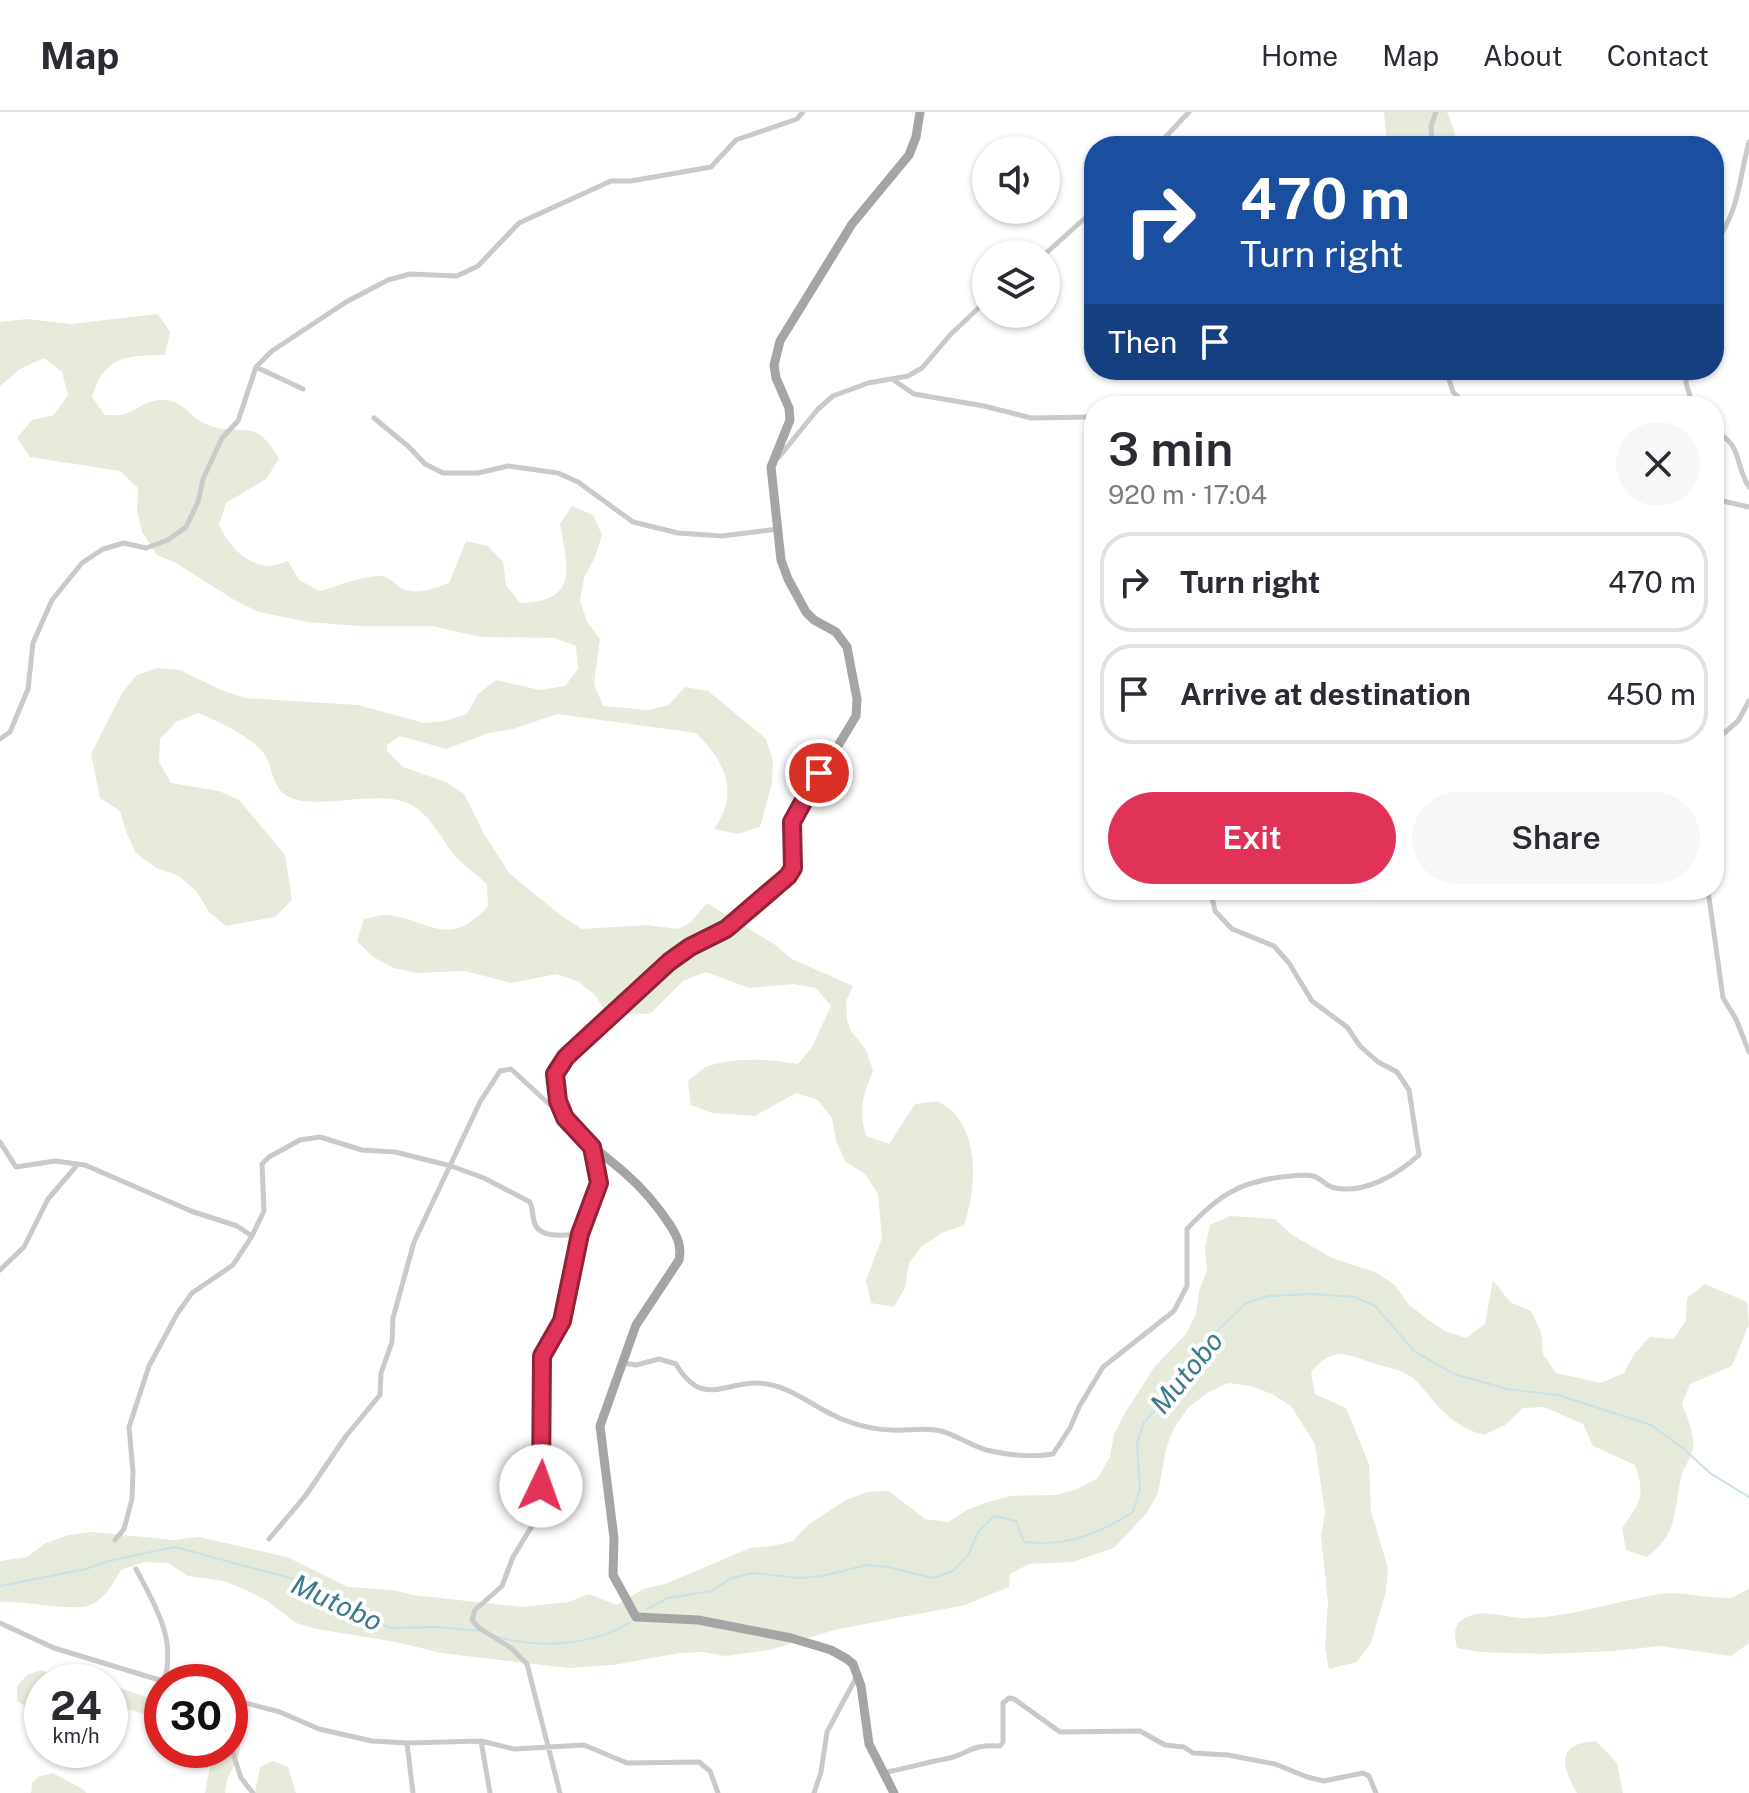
<!DOCTYPE html>
<meta charset="utf-8">
<style>
:root{--surface:#fff;--page:#f7f7f7;--text:#2b2b33;--muted:#7c7c81;--line:#e1e1e2;--accent:#e13358}
body{margin:0;font-family:"Public Sans",sans-serif;background:var(--page);color:var(--text);height:100vh;display:flex;flex-direction:column;font-size:30px;white-space:nowrap}
*{box-sizing:border-box;margin:0}
p{font-size:26px;color:var(--muted)}
.icon{flex:none;width:44px;height:44px;fill:none;stroke:currentColor;stroke-width:2;stroke-linecap:round;stroke-linejoin:round}
.map{position:relative;flex:1;overflow:hidden}
.side{position:absolute;left:1084px;top:284px;width:640px;height:504px;display:flex;flex-direction:column;background:var(--surface);border-radius:32px;box-shadow:0 2px 6px #0004}
.side>*{flex:none}
.guide{position:absolute;left:1084px;top:24px;width:640px;height:244px;border-radius:32px;box-shadow:0 2px 6px #0004;background:#1a4fa0;color:#fff;overflow:hidden}
.controls{position:absolute;left:972px;top:24px;display:grid;gap:16px}
.controls a{display:grid;place-items:center;width:88px;height:88px;border-radius:50%;background:var(--surface);box-shadow:0 2px 6px #0004;font-size:40px}
.speed{position:absolute;left:24px;top:1552px;display:flex;gap:16px;font-size:40px;font-weight:700;text-align:center}
.speed>*{display:grid;place-content:center;width:104px;height:104px;border-radius:50%;background:var(--surface);box-shadow:0 2px 6px #0004;line-height:1}
.speed small{font-size:20px;font-weight:400}
.speed .limit{border:12px solid #d22;background:#fff;color:#111}
.pin{position:absolute;display:grid;place-items:center;width:68px;height:68px;color:#fff;margin:-34px;border:4px solid #fff;border-radius:50%;box-shadow:0 2px 8px #0007}
.me{position:absolute;width:88px;margin:-44px;rotate:3deg;stroke-linejoin:round;filter:drop-shadow(0 0 6px #0008)}
.turn{display:flex;align-items:center;gap:28px;height:168px;padding:0 24px;font-size:36px}
.turn .icon{width:104px;height:104px;stroke-width:2.5}
.turn b{display:block;font-size:56px;line-height:68px}
.then{display:flex;align-items:center;height:76px;padding:0 24px;background:#0003;gap:16px;font-size:30px}
.round{display:grid;place-items:center;flex:none;width:84px;height:84px;border-radius:42px;background:var(--page)}
.summary{display:flex;align-items:center;justify-content:space-between;height:136px;padding:0 24px}
h1{font-size:48px;font-weight:600;line-height:60px}
.action{display:flex;gap:16px;margin-top:auto;padding:16px 24px}
.action a{flex:1;height:92px;border-radius:48px;background:var(--accent);color:#fff;font-size:32px;font-weight:600;line-height:92px;text-align:center}
.action a+a{background:var(--page);color:var(--text)}
ul{padding:0;list-style:none}
li{display:flex;align-items:center;gap:24px;height:100px;margin:0 16px 12px;padding:0 8px;border:4px solid var(--line);border-radius:32px}
li div{flex:1}
li b{display:block;font-size:30px}
li em{font-style:normal}
header{display:flex;align-items:center;gap:48px;box-sizing:border-box;height:112px;padding:0 40px;background:var(--surface);border-bottom:2px solid var(--line)}
header strong{font-size:38px}
nav{display:flex;gap:44px;margin-inline-start:auto;font-size:28px}
.map>svg:first-child{display:block}
</style>
<header>
<strong>Map</strong>
<nav><a>Home</a><a>Map</a><a>About</a><a>Contact</a></nav>
</header>
<div class="map">
<svg width="1749" height="1681" viewBox="0 0 1749 1681">
<rect width="100%" height="100%" fill="#fff"/>
<!-- green -->
<path fill="#e6ebdb" d="M1384 0H1447L1455 21 1454 34H1387Z
M158 202 170 220 165 243C125 244 105 243 92 285L105 303C111 303 118 304 124 302 140 298 142 288 164 288 185 289 190 306 206 312 240 327 255 302 279 347L266 367 226 391 219 413C228 432 244 452 268 454 274 454 282 451 288 449L299 468 320 479C340 474 359 464 380 464 389 464 393 471 401 476 417 484 435 476 449 471L466 429 488 434 503 450 506 473 520 491C579 490 568 456 560 412L572 394 593 403 602 423 595 445 584 466 580 488 587 510 600 527 594 572 603 594 648 598 669 593 685 575 708 579 766 627 773 649 772 671 760 715 738 722 714 717C740 681 725 649 696 621L557 602 513 617 489 621 446 637 400 624 387 633V639L403 655 446 670 464 682 484 722 509 761 563 805 582 817 647 813 678 817 691 810 707 791 774 832 792 847 853 874 846 889 847 908 851 919 866 938 873 959C862 985 859 997 866 1024L889 1032 915 992 938 989C945 994 954 999 958 1006 979 1035 975 1081 964 1113L942 1121 922 1134 909 1151 905 1176 894 1195 871 1191 866 1168 882 1126 878 1082 865 1062 846 1050 836 1029 832 1006 818 988 796 981 755 1004 712 1001 691 993 688 969C694 965 701 957 708 954 737 945 769 947 798 952L812 935 831 894 816 876 793 872 749 876 706 860 683 869 650 902H627L603 896 596 884 579 870 557 862 511 871 465 859 417 861 394 856 373 845 357 829 364 807C372 806 382 802 389 803 433 810 449 837 488 794L487 772C476 762 460 751 451 739 439 722 427 698 405 690 370 678 310 701 284 682 271 672 272 650 262 639 249 624 216 608 198 601L176 610 160 627 159 650 171 671 219 679 239 688 285 743 292 788 275 805 226 814 209 800 197 780 179 764 156 756 136 741 126 720 120 699 100 686 91 642 122 581 137 563 157 556 180 558 221 578 245 586 358 593 424 611 445 609 467 602 478 582 496 568 540 578 565 574 578 557 576 534 554 526 481 525 432 514H360L308 510 259 500 236 489 176 451 157 443 142 420 137 398 138 376 120 359 30 345 17 326 32 308 54 303 68 283 62 260 44 246 20 257 0 274V210L27 207 71 212Z
M1230 1104 1275 1107 1292 1123 1332 1146 1375 1160 1395 1173 1408 1192 1427 1207 1445 1219 1466 1226 1485 1212 1493 1168 1510 1190 1531 1199 1541 1220 1543 1242 1556 1261 1601 1271 1624 1261 1634 1242 1650 1225 1674 1227 1686 1208 1687 1186 1705 1172 1747 1190 1749 1212 1732 1254 1690 1272 1682 1292C1687 1306 1695 1321 1693 1336 1692 1346 1683 1355 1681 1366 1673 1401 1679 1420 1647 1445L1626 1438 1622 1416C1640 1391 1646 1384 1635 1353L1593 1334 1583 1312 1544 1295 1523 1296 1505 1313 1484 1323C1459 1316 1446 1304 1429 1284 1424 1278 1419 1271 1413 1266 1399 1256 1388 1256 1372 1251 1345 1241 1332 1235 1311 1260L1315 1282 1346 1296 1369 1352 1371 1399 1388 1456 1386 1479 1371 1531 1357 1550 1329 1557 1325 1536 1328 1490 1321 1424 1325 1401 1315 1332 1291 1294 1272 1282 1251 1274 1228 1271 1207 1281 1188 1296 1174 1316 1166 1337 1158 1381 1146 1402 1114 1436 1073 1450 1029 1452 1010 1462 1009 1475 965 1493 834 1518 770 1538 725 1544 703 1540 680 1541 613 1553 568 1556 441 1541 396 1530 317 1517 296 1511 266 1488 246 1478 224 1469 188 1464 168 1451 144 1450 121 1458C114 1470 106 1485 93 1492 77 1501 23 1488 0 1490V1449L27 1445 46 1431 69 1423 92 1420 174 1428 199 1425 287 1445 348 1475 393 1478 413 1483 522 1495 568 1490 589 1482 617 1493 643 1477 665 1472 750 1436 772 1434 793 1429 809 1412 846 1388 867 1380 889 1379 925 1407 948 1410 967 1398 988 1390 1010 1384 1056 1383 1077 1377 1098 1366 1110 1345 1114 1322 1125 1301 1155 1254 1186 1222 1196 1202 1199 1179 1207 1158 1205 1135 1210 1113Z
M1749 1477V1531L1731 1544 1660 1534 1614 1539 1546 1542 1479 1540 1457 1536C1455 1526 1452 1516 1462 1508 1480 1494 1508 1507 1527 1506 1573 1505 1615 1489 1660 1482 1683 1479 1704 1486 1727 1486 1734 1486 1742 1480 1749 1477Z
M41 1558 69 1568 95 1570H42V1599L30 1597 17 1589V1574L27 1563Z
M110 1573 162 1590V1609L132 1598 110 1597Z
M230 1621 240 1632C240 1655 226 1657 225 1681H205L210 1654 206 1638H230Z
M1596 1629 1617 1651 1623 1681H1577C1561 1654 1556 1631 1596 1629Z
M273 1649 288 1655 296 1681H255L260 1655Z
M53 1661 84 1678 86 1681H31L32 1671 38 1665Z"/>
<g fill="none" stroke-linecap="round" stroke-linejoin="round">
<!-- stream -->
<path stroke="#c8e2ea" stroke-width="2" d="M0 1474 86 1457 108 1449 175 1435 308 1471 370 1508 390 1516 437 1515 481 1519
M647 1497 668 1486 711 1479 732 1466 753 1461 800 1466 822 1464 867 1453 888 1455 933 1466 953 1459 969 1442 978 1420 994 1404 1016 1409 1024 1430C1066 1435 1099 1422 1133 1400L1140 1378 1137 1332 1144 1310 1191 1261 1214 1222 1246 1191 1268 1184 1312 1182 1355 1185 1375 1194 1414 1239 1454 1262 1507 1277 1558 1283 1651 1313 1684 1337 1710 1361 1749 1385
M498 1525C540 1537 592 1533 629 1511"/>
<!-- minor -->
<path stroke="#cacaca" stroke-width="5" d="M1157 34 1189 0
M1432 34 1431 14 1436 0
M1714 133C1740 97 1738 71 1749 30
M1045 142 1094 98
M256 255 303 277
M1446 258 1453 280 1468 294
M1687 258 1686 271 1693 294
M895 269 914 282 984 294 1031 306 1094 305
M374 306 409 335 425 352 443 361H478L508 354 558 361 578 370 633 410 678 421 722 424 778 417
M1714 320C1743 331 1734 352 1749 375
M779 345 818 297 833 284 868 271 908 264 922 256 951 222 986 189
M1714 387 1749 395
M0 627 10 620 28 577 33 531 52 488 82 451 103 437 124 431 146 436 168 428 186 415 198 390 203 367 222 326 238 309 256 255 272 239 346 190 388 168 410 162 457 164 478 154 519 111 611 69H631L711 55 736 28 797 7 803 0
M1714 630 1738 609 1749 589
M1708 778 1723 886 1736 907 1749 940
M0 1030 16 1055 55 1049 85 1053 191 1099 237 1114 252 1124
M0 1158 24 1135 48 1087 78 1052
M623 1251 636 1253 659 1247 676 1252C704 1300 728 1265 767 1272 793 1276 818 1298 844 1308 860 1314 875 1318 892 1318 909 1319 924 1315 941 1319 956 1323 970 1333 986 1338 1008 1343 1031 1346 1053 1342L1070 1316 1079 1295 1103 1255 1174 1199 1187 1174V1117C1217 1085 1238 1070 1282 1065 1291 1064 1304 1062 1313 1064 1321 1066 1327 1075 1335 1076 1365 1082 1398 1062 1419 1043L1409 978 1397 960 1378 950 1360 934 1347 915 1312 889 1289 851 1274 834 1232 817 1215 799 1212 785 1217 778
M269 1427 306 1383 346 1324 380 1283 381 1261 392 1230 393 1206 414 1130 480 990 500 959 511 957 561 1003
M115 1428 124 1417 132 1387 133 1360 129 1315 149 1254 177 1202 192 1181 233 1153 252 1124 264 1099 262 1052 269 1045 300 1028 320 1025 362 1038 395 1040 451 1054 484 1066 530 1090C533 1097 532 1102 534 1109 538 1128 566 1123 580 1122
M136 1457C155 1493 177 1528 164 1569
M0 1511 54 1536 166 1570
M230 1587 280 1600 319 1617 372 1629 407 1631 481 1629 514 1637 584 1633 627 1651 699 1650 710 1659 718 1681
M481 1629 490 1681
M407 1631 413 1681
M230 1632 241 1666 253 1681
M882 1661C904 1657 924 1651 945 1647 970 1642 969 1632 1000 1634L1003 1630V1591L1009 1586 1014 1587 1060 1620 1140 1619 1165 1633 1184 1635 1193 1641 1228 1643 1275 1652 1307 1665 1324 1669 1363 1661 1369 1664 1376 1681
M560 1681 527 1552 511 1536 479 1516 472 1508 475 1498 502 1474 513 1445 535 1409 542 1363V1244L562 1209 580 1122 598 1077 592 1036
M814 1681 821 1660 827 1620 857 1564"/>
<!-- primary -->
<path stroke="#a5a5a5" stroke-width="9" d="M894 1681 869 1632 861 1574 853 1552 847 1547 831 1538 791 1526 698 1508 636 1505 613 1463 614 1426 600 1314 636 1213 679 1148C682 1134 677 1124 670 1113 657 1093 642 1076 625 1061 595 1034 538 1002 559 953L669 850 681 841 726 817 788 764 794 747 792 710 856 604 857 587 847 535 836 520 814 508 806 500 788 467 781 448 771 355 790 308 789 296 776 266 774 253 780 229 852 112 909 43 916 25 920 0"/>
</g>
<g fill="none" stroke-linecap="round" stroke-linejoin="round">
<defs>
<path id="route" d="M541 1374 542 1244 562 1209 580 1122 599 1071 592 1035 565 1006 558 989 555 962 566 945 669 850 690 835 726 817 788 764 793 756 792 710 819 661"/>
</defs>
<!-- route casing -->
<use href="#route" stroke="#922139" stroke-width="20"/>
<!-- route -->
<use href="#route" stroke="#e13358" stroke-width="14"/>
</g>
<g text-anchor="middle" dominant-baseline="central" stroke-width="8" stroke-linejoin="round" paint-order="stroke">
<!-- water labels -->
<g font-size="28" font-style="italic" fill="#3d7a8e" stroke="#fff">
<text transform="translate(1186 1260) rotate(-51)">Mutobo</text>
<text transform="translate(337 1490) rotate(25)">Mutobo</text>
</g>
</g>
</svg>
<div class="controls">
<a><svg class="icon" aria-label="sound" viewBox="0 0 24 24"><path d="M4 9h4l5-4v14l-5-4H4zM17 9q2 3 0 6"/></svg></a>
<a><svg class="icon" aria-label="layers" viewBox="0 0 24 24"><path d="M12 4l9 5-9 5-9-5zM3 14l9 5 9-5"/></svg></a>
</div>
<div class="speed"><div>24<small>km/h</small></div><div class="limit">30</div></div>
<div class="pin" style="left:819px;top:661px;background:#d93025"><svg class="icon" aria-label="arrive" viewBox="0 0 24 24"><path d="M6 21V4h12l-3 4 3 4H6"/></svg></div>
<svg class="me" style="left:541px;top:1374px" viewBox="-20 -20 40 40"><circle r="19" fill="#fff"/><path d="M0-13L10 11 0 6-10 11z" fill="#e13358"/></svg>
<div class="guide">
<div class="turn"><svg class="icon" aria-label="right" viewBox="0 0 24 24"><path d="M7 20v-9h11M14 6l5 5-5 5"/></svg><div><b>470 m</b>Turn right</div></div>
<div class="then">Then<svg class="icon" aria-label="arrive" viewBox="0 0 24 24"><path d="M6 21V4h12l-3 4 3 4H6"/></svg></div>
</div>
<section class="side">
<div class="summary"><div><h1>3 min</h1><p>920 m · 17:04</p></div><a class="round"><svg class="icon" aria-label="close" viewBox="0 0 24 24"><path d="M6 6l12 12M18 6L6 18"/></svg></a></div>
<ul>
<li><svg class="icon" aria-label="right" viewBox="0 0 24 24"><path d="M7 20v-9h11M14 6l5 5-5 5"/></svg><div><b>Turn right</b></div><em>470 m</em></li>
<li><svg class="icon" aria-label="arrive" viewBox="0 0 24 24"><path d="M6 21V4h12l-3 4 3 4H6"/></svg><div><b>Arrive at destination</b></div><em>450 m</em></li>
</ul>
<div class="action"><a>Exit</a><a>Share</a></div>
</section>
</div>
